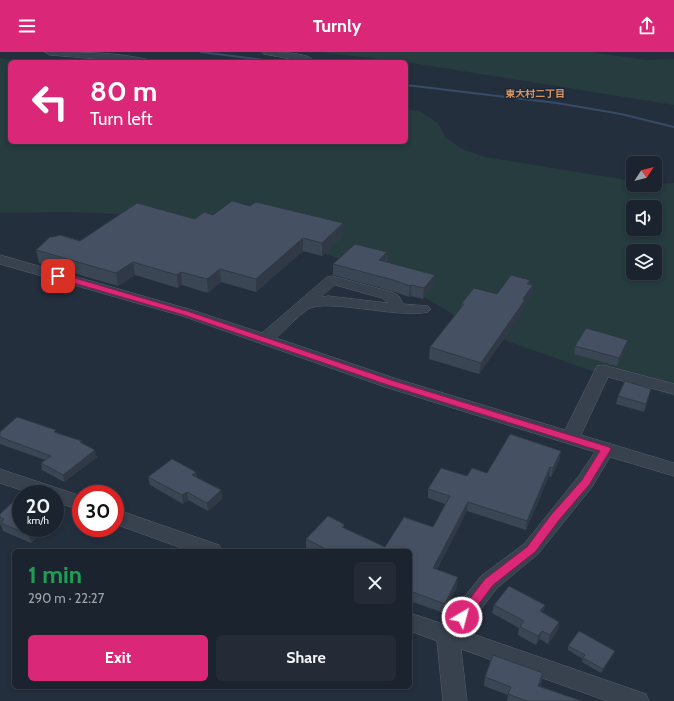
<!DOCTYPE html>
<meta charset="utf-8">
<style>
:root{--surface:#1b232e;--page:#242b36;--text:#f1f3f6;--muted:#a0a4aa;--line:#39404a;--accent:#db2777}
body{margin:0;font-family:Cabin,"Noto Sans JP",sans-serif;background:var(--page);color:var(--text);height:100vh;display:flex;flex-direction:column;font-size:15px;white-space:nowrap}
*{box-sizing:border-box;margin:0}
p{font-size:13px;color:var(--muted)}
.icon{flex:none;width:22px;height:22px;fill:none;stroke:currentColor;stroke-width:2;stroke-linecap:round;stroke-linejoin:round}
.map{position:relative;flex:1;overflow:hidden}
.drawer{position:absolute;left:12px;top:497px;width:400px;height:140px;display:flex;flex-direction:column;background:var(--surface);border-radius:6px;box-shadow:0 2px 6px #0003,0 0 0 1px var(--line)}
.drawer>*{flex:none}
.banner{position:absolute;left:8px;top:8px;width:400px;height:84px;border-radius:6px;box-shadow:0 2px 6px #0003,0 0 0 1px var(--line);background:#db2777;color:#fff;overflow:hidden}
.needle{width:26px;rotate:54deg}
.buttons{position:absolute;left:626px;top:104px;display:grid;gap:8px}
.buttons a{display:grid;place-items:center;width:36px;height:36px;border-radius:6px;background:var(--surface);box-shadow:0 2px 6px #0003,0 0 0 1px var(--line);font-size:20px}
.speed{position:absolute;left:12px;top:433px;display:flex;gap:8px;font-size:20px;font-weight:700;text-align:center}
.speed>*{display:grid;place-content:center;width:52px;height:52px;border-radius:50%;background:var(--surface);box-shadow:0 2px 6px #0003,0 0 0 1px var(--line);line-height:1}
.speed small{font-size:10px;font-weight:400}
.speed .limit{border:6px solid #d22;background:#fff;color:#111}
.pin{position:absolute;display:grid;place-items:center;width:34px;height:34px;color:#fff;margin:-17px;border-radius:8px;box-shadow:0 2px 6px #0006}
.me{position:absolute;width:44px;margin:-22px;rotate:37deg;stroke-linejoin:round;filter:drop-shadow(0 0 3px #0008)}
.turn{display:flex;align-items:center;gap:14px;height:84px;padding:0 16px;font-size:18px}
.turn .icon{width:52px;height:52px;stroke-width:2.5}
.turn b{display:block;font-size:28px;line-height:34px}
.round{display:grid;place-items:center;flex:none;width:42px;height:42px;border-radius:6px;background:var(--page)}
.summary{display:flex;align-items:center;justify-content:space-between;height:68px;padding:0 16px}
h1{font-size:24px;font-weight:700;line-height:30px;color:#1e9e55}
.button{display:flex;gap:8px;margin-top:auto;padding:8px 16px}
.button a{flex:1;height:46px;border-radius:6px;background:var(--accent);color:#fff;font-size:16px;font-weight:700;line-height:46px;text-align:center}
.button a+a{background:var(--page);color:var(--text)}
header{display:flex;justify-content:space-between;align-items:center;height:52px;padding:0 16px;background:var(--accent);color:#fff;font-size:18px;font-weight:700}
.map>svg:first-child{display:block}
</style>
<header><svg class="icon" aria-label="menu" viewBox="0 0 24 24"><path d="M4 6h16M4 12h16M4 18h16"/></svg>Turnly<svg class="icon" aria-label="share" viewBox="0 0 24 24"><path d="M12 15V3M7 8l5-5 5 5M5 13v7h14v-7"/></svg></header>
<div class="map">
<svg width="674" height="649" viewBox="0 0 674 649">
<rect width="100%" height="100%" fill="#242f3e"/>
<!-- green -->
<path fill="#263c3f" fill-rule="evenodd" d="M318 0H589L646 8 674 7V53L406 10Z
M0 6 31 10H10V90H406V57L421 60 438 71 445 85 462 97 485 105 633 129V133L674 131V344L600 322 482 280 393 226 309 196 171 164 67 160 0 161ZM633 155H655V177H633ZM633 199H655V221H633Z"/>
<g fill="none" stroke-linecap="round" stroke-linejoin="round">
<!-- stream -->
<path fill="#394c67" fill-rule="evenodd" d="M199 0H209L281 9 283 10H273L201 1Z
M406 32 557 50 621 61 674 74V76L621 63 557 52 406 34Z"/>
<defs>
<path id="street" d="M45 0C80 0 116 0 150 8L152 10H132L50 3Z
M262 0C273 0 304 0 312 7L310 10H300L301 9 264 2Z
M0 203 192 258 262 281 327 225 332 224 392 240 399 244 403 252 428 254 431 257 428 260C400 267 326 246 308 257 297 265 286 277 276 286L397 327 565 378 597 314 603 313 674 332V342L608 325 581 383 674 411V424L610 405 592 435 538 502 497 536 464 579 646 642 649 649H607L461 597 467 649H443L437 589 410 579V561L443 572 481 524 524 492 578 425 595 400 385 335 182 264 0 212ZM335 233 382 246 388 251 328 244 321 245Z
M0 417 81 444V458L55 450V442H33L0 431Z
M115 457 219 493 222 499H190L115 472Z"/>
</defs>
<!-- street casing -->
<use href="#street" stroke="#565f6c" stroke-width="1"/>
<!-- street -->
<use href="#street" fill="#38414e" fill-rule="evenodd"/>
</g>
<!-- wall -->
<path fill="#3b4654" d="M250 154 343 171V183L322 204 303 199 256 240 221 230 208 241 182 233 178 236 135 223 118 234 39 211 36 198 53 185 80 189 213 163Z
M387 200V210L434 233 423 247 411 244 409 245 392 239 333 223V212Z
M530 228 529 232 533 233 531 244 524 253V258L479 322 429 307 430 295 461 256V252L497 242Z
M575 294 627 296 617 314 574 302Z
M618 344H649L644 360 616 352Z
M0 380H56L83 392 97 405 64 430 42 418 41 411 45 408 0 392Z
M560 407 551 425 549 424 526 478 467 459 437 517 457 534 444 561 410 549V499H312L306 496V487L344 472V476L385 495 433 475 445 452 428 446V437L467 424Z
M196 420 197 426 221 438 222 447 208 459 188 448 183 452 150 433 148 425Z
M0 462 21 476H47L31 491 3 479 1 473H0Z
M494 553 543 561 559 570 558 578 548 592 540 587 536 593 518 583 519 576 492 561Z
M568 594 613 603 601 621 582 610 583 607 568 598Z
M543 621 542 629 540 634 582 649H507L508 643 484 634 485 625Z"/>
<!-- shaded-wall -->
<path fill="#303945" d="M343 171V183L322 204V191Z
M303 186V199L256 240V227Z
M387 200 386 210 379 208Z
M133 210 135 223 118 234 116 221Z
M220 217 221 230 208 241 207 227Z
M181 220 182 233 178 236 177 223Z
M435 223 434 233 423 247 424 236Z
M411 233V244L409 245 410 234Z
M533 233 531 244 524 253V258L479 322 481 311 523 247Z
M628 288 627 296 617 314 619 306Z
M95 398 97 405 64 430 63 423Z
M561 399 560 407 551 425 553 416Z
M550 415 549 424 526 478 527 469Z
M196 420 197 428 192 423Z
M221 438 222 447 208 459 207 451Z
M187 440 188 448 183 452 182 443Z
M468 450 467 459 432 525 433 516Z
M36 476H47L31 491 29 483Z
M458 525 457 534 444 561 445 552Z
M545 553 543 561 540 559Z
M559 570 558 578 548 592 550 583Z
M542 579 540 587 536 593 538 584Z
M615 599 613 603 601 621 603 617Z
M543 621 542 629 536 642 538 634Z"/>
<!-- building -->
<path fill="#455162" stroke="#303945" d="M232 149 250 154 256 150 343 171 322 191 303 186 256 227 220 217 207 227 181 220 177 223 133 210 116 221 36 198 50 185H53L60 183 80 189 137 151 195 167 204 160 213 163Z
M355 192 387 200 379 208 435 223 424 236 411 233 410 234 393 228 333 212Z
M511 223 530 228 527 232 533 233 523 247 525 248 481 311 430 295 464 252H461L474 236 497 242Z
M586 276 628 288 619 306 575 294Z
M625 329 651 337 646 352 618 344Z
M17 365 56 378 54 380 82 389 80 390 95 398 63 423 41 411 51 404 0 385V380Z
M510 382 561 399 553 416 550 415 527 469 468 450 433 516 458 525 445 552 410 539V499H330L306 487 328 464 344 472 342 475 385 495 404 465 433 475 450 444 428 437 441 416 467 424 472 416 487 421Z
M172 407 196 420 192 423 221 438 207 451 187 440 182 443 148 425Z
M17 446 21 447V476H36L29 483 1 471 4 467 0 465V462Z
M509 534 545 553 540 559 559 570 550 583 542 579 538 584 520 575 524 569 494 553Z
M579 579 615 599 603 617 583 606 585 603 568 594Z
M493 603 543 621 538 634 582 649H527L508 642 511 635 485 625Z"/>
<!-- route -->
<path fill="#db2777" stroke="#8e194d" d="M56 222H61L190 260 394 329 609 395 611 397 589 433 559 468 535 500 493 533 467 568 462 570 458 568 456 565 458 562 485 527 527 495 551 463 582 428 600 399 388 333 184 263 56 226Z"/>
<g text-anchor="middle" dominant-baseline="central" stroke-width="3" stroke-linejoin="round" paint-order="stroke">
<!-- far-neighbourhood labels -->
<g font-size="10" font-weight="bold" fill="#d59563" stroke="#1d2633">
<text x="535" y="41">東大村二丁目</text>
</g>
</g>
</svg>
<div class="buttons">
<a><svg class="needle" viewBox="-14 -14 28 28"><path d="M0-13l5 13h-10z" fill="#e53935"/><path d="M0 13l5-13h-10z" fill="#a0a4aa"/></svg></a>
<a><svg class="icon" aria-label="sound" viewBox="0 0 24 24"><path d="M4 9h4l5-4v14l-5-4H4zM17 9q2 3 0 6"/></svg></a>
<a><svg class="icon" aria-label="layers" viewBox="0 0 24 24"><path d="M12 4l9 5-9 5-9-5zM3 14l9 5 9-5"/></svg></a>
</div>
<div class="speed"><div>20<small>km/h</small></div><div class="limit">30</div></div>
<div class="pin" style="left:58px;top:224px;background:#d93025"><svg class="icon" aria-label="arrive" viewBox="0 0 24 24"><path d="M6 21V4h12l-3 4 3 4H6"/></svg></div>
<svg class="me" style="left:462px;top:565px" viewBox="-20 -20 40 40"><circle r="17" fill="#db2777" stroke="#fff" stroke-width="3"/><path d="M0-11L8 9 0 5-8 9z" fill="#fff"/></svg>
<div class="banner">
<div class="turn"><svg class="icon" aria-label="left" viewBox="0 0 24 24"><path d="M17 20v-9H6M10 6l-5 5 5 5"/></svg><div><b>80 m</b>Turn left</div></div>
</div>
<section class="drawer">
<div class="summary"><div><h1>1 min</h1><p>290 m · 22:27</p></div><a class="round"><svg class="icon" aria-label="close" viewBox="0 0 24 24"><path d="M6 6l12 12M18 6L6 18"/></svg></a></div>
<div class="button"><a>Exit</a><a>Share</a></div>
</section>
</div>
